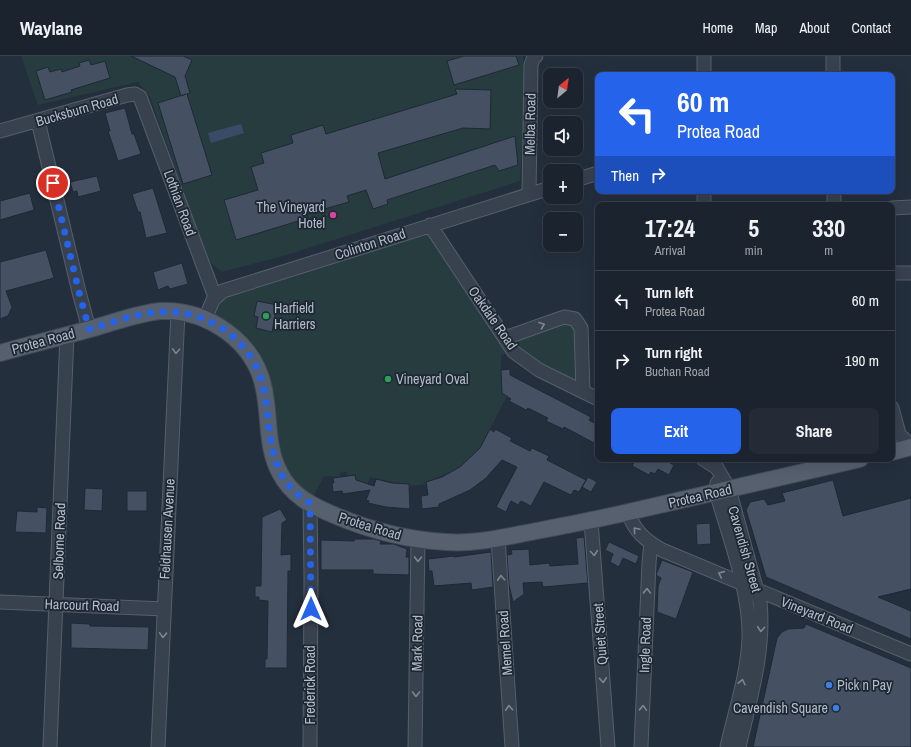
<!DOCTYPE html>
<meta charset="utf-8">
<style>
:root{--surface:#1b232e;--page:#242b36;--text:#f1f3f6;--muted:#a0a4aa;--line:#39404a;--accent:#2563eb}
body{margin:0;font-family:"Archivo Narrow",sans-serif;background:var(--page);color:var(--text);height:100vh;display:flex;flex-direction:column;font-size:15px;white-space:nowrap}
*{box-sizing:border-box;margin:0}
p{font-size:13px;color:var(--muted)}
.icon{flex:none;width:22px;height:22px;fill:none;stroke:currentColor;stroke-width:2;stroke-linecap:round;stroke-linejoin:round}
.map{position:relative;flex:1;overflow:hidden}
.sheet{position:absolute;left:595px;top:146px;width:300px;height:260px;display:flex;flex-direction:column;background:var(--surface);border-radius:8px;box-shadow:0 4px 16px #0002,0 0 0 1px var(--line)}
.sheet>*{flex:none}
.banner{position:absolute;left:595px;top:16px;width:300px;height:122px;border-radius:8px;box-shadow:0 4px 16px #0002,0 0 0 1px var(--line);background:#2563eb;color:#fff;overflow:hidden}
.needle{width:26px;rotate:29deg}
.buttons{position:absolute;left:543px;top:12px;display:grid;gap:8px}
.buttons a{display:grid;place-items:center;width:40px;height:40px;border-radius:8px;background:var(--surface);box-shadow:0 4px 16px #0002,0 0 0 1px var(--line);font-size:20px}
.pin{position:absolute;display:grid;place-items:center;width:34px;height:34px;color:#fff;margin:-17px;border:2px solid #fff;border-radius:50%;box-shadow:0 1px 4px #0007}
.me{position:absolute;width:44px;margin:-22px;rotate:0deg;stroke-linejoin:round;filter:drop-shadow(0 0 3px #0008)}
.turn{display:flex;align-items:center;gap:14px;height:84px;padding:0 16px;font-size:18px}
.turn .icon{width:52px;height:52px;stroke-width:2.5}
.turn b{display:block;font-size:28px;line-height:34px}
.then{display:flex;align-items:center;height:38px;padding:0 16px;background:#0003;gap:8px;font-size:15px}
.eta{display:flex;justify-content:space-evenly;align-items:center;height:68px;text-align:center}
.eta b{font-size:24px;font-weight:800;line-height:28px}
.primary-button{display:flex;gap:8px;margin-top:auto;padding:8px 16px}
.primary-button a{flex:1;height:46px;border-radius:8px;background:var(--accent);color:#fff;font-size:16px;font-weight:800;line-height:46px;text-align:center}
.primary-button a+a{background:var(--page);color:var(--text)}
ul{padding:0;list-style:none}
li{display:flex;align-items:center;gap:12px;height:60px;padding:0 16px;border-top:1px solid var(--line)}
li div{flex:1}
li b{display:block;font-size:15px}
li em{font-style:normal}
header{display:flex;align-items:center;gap:24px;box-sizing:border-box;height:56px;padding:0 20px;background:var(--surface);border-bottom:1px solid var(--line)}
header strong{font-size:19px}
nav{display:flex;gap:22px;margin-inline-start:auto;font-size:14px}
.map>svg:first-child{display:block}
</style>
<header>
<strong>Waylane</strong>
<nav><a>Home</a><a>Map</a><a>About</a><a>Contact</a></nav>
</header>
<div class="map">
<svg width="911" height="691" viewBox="0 0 911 691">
<rect width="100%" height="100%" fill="#242f3e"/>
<!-- green -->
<path fill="#263c3f" d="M21 0H523L525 51 520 125 283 200 222 216 211 207 200 183 150 41 138 26 38 49Z
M430 169 505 282 574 262 583 335 514 296 501 299V320L507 340 480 392 467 410 426 426 427 428 409 430 370 421 367 429 358 431 355 419 347 420V416L340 417V421L324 420 310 447 289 431 260 318 211 266 213 244Z"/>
<!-- water -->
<path fill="#394c67" d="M241 68 244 77 211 87 208 77Z"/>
<!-- building -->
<path fill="#455162" stroke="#1f2835" d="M131 0H183L192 4 185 20 190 37 187 38 212 119 183 128 158 47 186 38 181 40 175 21Z
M464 0H516L519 9 454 29 447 5Z
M89 4 91 9 105 5 110 22 71 34 72 36 45 44 36 15 48 11 50 16 61 13 62 16 80 10 79 7Z
M455 33 491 34 490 73 463 72 378 97 385 123 515 80 518 109 499 115 495 109 387 144 388 148 373 153 366 134 347 140 349 146 307 158 308 162 236 184 224 144 258 134 251 111 264 107 261 97 293 87 291 79 323 69 326 78 457 38Z
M125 52 132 78H134L141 98 118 105 108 75H110L105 57Z
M97 120 101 135 78 141 77 135 73 136 70 126Z
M153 132 167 177 146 182 140 156H138L132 138Z
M30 137 34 154 0 164V145Z
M46 194 54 222 6 235 12 251 8 260 0 263V206Z
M182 207 188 228 170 233 168 230 158 234 153 216Z
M257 245 277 249 272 276 256 272 258 261 254 260Z
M510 313V319L591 361 589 364 598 369V389L564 371 563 373 546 365 548 362 528 352 526 354 509 345 511 343 502 337 501 314Z
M490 373 494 376 495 373 512 382 510 385 530 395 532 392 549 400 547 404 586 424 579 436 574 434 571 439 544 426 531 450 521 445 518 449 511 445 506 456 496 451 517 411 502 404 486 422 470 434 439 448V451L422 453 421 440 428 439 426 426 442 421 460 411 480 392Z
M636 403H663L674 409 669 419 658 413 655 418 651 416 649 419 632 410Z
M355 419 356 424 374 430 376 423 392 427 409 428 410 453 386 451 368 447 369 445 366 444 370 434 343 438 342 435 333 436 332 427H334L333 422Z
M588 421 597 426 591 436 582 431Z
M833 424 843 460 911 442V533L878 541 911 555V583L766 521 746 454 750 446 764 443 768 449 785 445 782 437Z
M85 432 103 433 102 455 84 454Z
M127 435H147V455H127Z
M37 451 47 452 46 477 15 476 17 455 37 456Z
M280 453 287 464 282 467 281 499 291 498V515H288L287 612H265V603H267L268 545 259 544V541H255V530H261L262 461Z
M710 467 711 488 697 489 696 468Z
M584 481 588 527 543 531 542 526 523 527 524 538 513 546 509 529 507 499 512 498 511 494 529 493 530 509 549 507 550 510 578 508 576 482Z
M354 483H374L381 485 380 488H394L407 493 406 501H409V519L373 518V514H321V484L354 485Z
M609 486 639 500 636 508 623 502 619 511 610 506 613 498 605 494Z
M491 496 493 531 472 534 471 527 434 530 432 515H429L428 503 454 500V501Z
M662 504 693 516 676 563 657 556 658 530 661 522 656 519Z
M71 567 90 568V570L149 571 148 594 71 592Z
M806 568 911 612V691H753L777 582 782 576 788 573 804 572Z"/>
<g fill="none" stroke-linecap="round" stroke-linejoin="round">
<defs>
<path id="minor" d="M833 0V19
M704 19V0
M38 65 79 236 89 273
M0 75 127 39 135 38 140 41 215 241
M576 124 598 117
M834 135V149
M529 138 531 9 533 3 536 0
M704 149V135
M892 152 911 151
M430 169 514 296 539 314 598 343
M892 217H911
M205 263 213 244 223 235 550 132
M505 282 564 261 575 263 581 272 583 335
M892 352 899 378 911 390
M703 403 717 412 729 433 760 546C765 595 750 643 739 691
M717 427 716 436C729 481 750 535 749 581 748 618 735 655 727 691
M310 447 311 522 310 691
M628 456C634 475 645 484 662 494L911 598
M591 465 608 691
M498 482 512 691
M0 546 164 553
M50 691 67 279
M158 691 178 256
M415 691 418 482
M641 691 649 507 651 487"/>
<path id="major" d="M0 297C32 288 65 280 97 271 118 265 139 257 161 255 208 253 255 286 264 333 270 361 266 392 280 417 291 439 312 450 334 459 369 474 409 484 446 486 473 488 500 482 526 477 557 471 589 465 620 458 700 440 780 422 860 403
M892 396 911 391"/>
</defs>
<!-- minor casing -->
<use href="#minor" stroke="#565f6c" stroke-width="15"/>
<!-- major casing -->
<use href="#major" stroke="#414a57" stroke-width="18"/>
<!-- minor -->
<use href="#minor" stroke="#38414e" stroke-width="13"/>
<!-- major -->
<use href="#major" stroke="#56606e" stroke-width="16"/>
</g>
<!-- one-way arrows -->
<defs><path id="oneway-chevron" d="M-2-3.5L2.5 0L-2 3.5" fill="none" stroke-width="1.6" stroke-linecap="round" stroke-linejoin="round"/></defs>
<g stroke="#7c8592">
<use href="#oneway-chevron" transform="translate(542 269) rotate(-20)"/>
<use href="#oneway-chevron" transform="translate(176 295) rotate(93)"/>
<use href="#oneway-chevron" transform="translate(636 474) rotate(-130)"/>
<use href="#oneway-chevron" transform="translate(594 497) rotate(85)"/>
<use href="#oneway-chevron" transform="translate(418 503) rotate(91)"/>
<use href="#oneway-chevron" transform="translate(721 518) rotate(-156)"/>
<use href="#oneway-chevron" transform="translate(501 522) rotate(-93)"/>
<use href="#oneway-chevron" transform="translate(647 535) rotate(-88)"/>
<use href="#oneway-chevron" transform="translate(761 573) rotate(94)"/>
<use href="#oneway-chevron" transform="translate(163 579) rotate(92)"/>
<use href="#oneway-chevron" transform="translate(603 624) rotate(86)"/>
<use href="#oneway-chevron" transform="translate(742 626) rotate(-77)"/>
<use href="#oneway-chevron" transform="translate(416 638) rotate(91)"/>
<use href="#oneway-chevron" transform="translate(509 652) rotate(-94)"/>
<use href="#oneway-chevron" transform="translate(643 652) rotate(-88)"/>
</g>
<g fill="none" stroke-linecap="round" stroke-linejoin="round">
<!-- route -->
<path stroke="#2563eb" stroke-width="7" stroke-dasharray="0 12.6" d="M53 127 79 236 89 273C112 267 136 257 160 256 208 252 255 286 264 334 273 379 265 420 310 447L311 553"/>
</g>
<!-- markers -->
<circle fill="#d1479c" stroke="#1d2633" stroke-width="1.5" cx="333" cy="159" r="4"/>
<g fill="#2e9e5b" stroke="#1d2633" stroke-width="1.5">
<circle cx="266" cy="260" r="4"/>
<circle cx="388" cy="323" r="4"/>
</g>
<g fill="#3f7fe0" stroke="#1d2633" stroke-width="1.5">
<circle cx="829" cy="629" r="4"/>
<circle cx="836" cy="652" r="4"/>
</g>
<g text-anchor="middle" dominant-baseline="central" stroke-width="3.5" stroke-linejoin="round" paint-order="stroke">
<!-- street labels -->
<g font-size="14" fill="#b4bcc9" stroke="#1d2633">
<text transform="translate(77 54) rotate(-16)">Bucksburn Road</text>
<text transform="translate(530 68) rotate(-89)">Melba Road</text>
<text transform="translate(180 147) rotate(70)">Lothian Road</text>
<text transform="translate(370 188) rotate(-18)">Colinton Road</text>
<text transform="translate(493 262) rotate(55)">Oakdale Road</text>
<text transform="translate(43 285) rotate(-15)">Protea Road</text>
<text transform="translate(700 440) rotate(-13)">Protea Road</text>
<text transform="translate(370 470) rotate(17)">Protea Road</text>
<text transform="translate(167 473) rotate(-87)">Feldhausen Avenue</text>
<text transform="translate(59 485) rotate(-88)">Selborne Road</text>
<text transform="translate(745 493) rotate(74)">Cavendish Street</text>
<text transform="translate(82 549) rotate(2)">Harcourt Road</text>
<text transform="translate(817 559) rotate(22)">Vineyard Road</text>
<text transform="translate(600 578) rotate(-94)">Quiet Street</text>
<text transform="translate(417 587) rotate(-89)">Mark Road</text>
<text transform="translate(505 587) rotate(-94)">Memel Road</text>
<text transform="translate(645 589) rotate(-88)">Ingle Road</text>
<text transform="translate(310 629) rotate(-90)">Frederick Road</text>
</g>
<!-- poi labels -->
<g font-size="14" fill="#b4bcc9" stroke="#1d2633" text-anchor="start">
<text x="325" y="151" text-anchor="end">The Vineyard<tspan x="325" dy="16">Hotel</tspan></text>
<text x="274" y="252">Harfield<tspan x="274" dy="16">Harriers</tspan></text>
<text x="396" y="323">Vineyard Oval</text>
<text x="837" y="629">Pick n Pay</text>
<text x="828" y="652" text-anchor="end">Cavendish Square</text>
</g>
</g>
</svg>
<div class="buttons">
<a><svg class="needle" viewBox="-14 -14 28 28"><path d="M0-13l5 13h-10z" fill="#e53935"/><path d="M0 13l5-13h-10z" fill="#a0a4aa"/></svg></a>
<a><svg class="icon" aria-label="sound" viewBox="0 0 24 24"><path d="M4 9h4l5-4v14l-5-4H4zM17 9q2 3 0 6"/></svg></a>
<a>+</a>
<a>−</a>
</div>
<div class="pin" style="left:53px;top:127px;background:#d93025"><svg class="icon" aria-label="arrive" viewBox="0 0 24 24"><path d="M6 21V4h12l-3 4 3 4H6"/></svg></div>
<svg class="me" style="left:311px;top:553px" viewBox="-20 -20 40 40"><path d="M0-17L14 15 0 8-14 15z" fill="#2563eb" stroke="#fff" stroke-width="4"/></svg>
<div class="banner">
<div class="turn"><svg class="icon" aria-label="left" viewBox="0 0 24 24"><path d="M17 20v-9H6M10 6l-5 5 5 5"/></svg><div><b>60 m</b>Protea Road</div></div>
<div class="then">Then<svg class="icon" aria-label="right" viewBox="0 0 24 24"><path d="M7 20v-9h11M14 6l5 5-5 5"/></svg></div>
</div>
<section class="sheet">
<div class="eta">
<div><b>17:24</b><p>Arrival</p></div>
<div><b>5</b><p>min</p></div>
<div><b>330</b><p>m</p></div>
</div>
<ul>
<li><svg class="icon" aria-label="left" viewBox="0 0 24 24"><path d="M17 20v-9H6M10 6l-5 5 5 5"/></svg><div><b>Turn left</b><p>Protea Road</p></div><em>60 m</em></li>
<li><svg class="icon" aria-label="right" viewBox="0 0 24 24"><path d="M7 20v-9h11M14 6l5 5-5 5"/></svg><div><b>Turn right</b><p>Buchan Road</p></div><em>190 m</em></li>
</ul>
<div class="primary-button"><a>Exit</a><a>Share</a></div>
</section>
</div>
